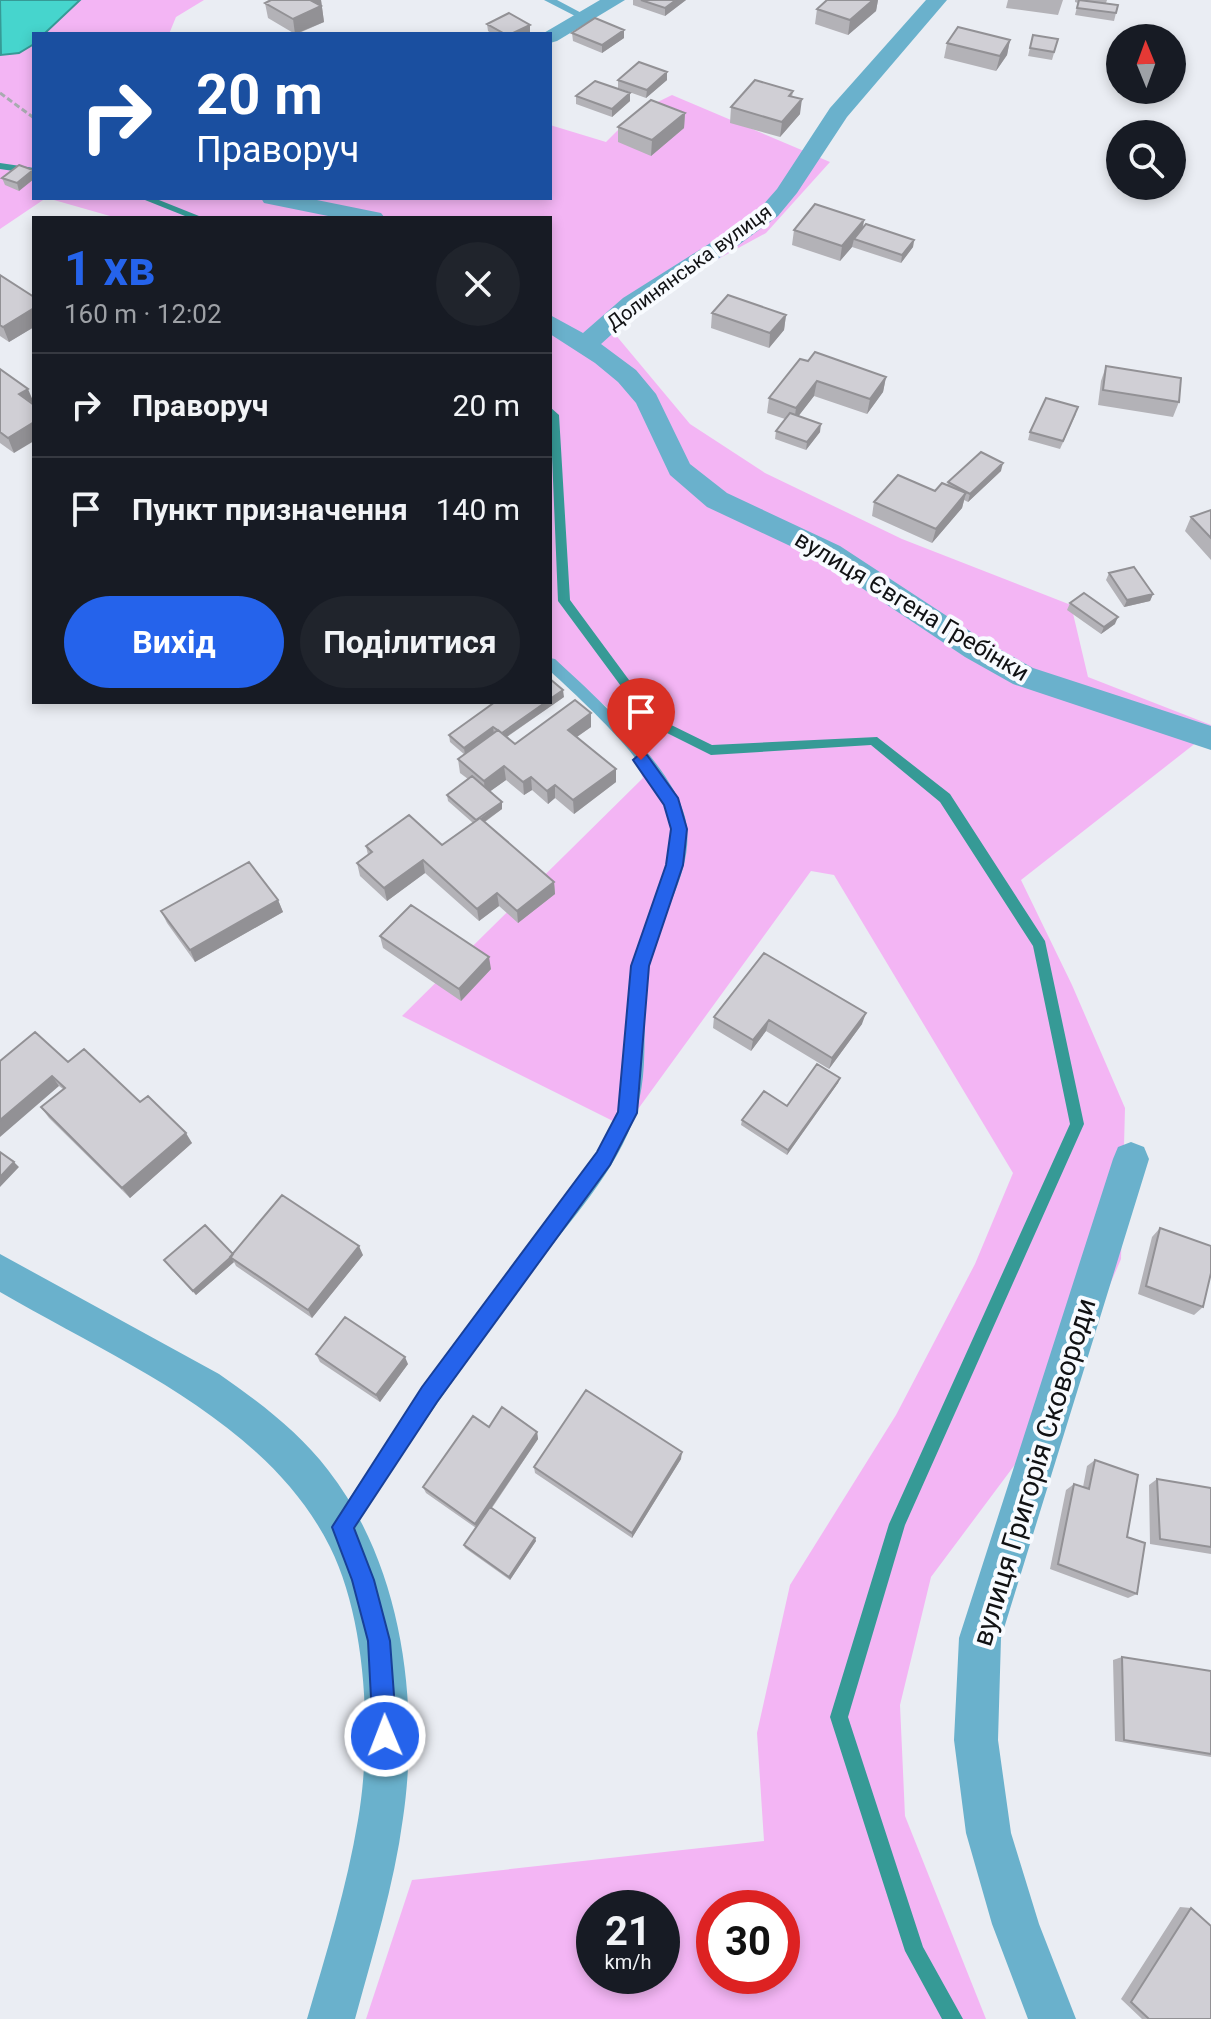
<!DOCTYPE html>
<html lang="uk">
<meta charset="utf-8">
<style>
:root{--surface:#171b24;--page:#20242c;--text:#f1f3f6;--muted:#9ea1a6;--line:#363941;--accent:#2563eb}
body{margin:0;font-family:Roboto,sans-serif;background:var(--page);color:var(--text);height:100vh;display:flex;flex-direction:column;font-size:30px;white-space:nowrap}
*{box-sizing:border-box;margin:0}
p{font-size:26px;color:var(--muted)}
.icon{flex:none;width:44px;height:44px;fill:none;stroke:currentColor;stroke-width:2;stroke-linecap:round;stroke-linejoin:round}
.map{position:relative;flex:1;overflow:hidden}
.sheet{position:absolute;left:32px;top:216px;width:520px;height:488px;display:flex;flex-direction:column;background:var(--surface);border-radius:0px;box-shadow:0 4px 12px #0003}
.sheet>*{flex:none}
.guide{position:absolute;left:32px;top:32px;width:520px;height:168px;border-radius:0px;box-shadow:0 4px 12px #0003;background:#1a4fa0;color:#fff;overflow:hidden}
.needle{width:52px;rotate:359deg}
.controls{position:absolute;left:1106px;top:24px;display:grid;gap:16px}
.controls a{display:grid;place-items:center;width:80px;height:80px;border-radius:50%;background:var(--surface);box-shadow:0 4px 12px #0003;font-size:40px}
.speed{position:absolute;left:576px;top:1890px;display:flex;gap:16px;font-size:40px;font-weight:700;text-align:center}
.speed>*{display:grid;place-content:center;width:104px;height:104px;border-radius:50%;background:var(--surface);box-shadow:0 4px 12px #0003;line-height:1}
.speed small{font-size:20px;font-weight:400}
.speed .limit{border:12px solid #d22;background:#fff;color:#111}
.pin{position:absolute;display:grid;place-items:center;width:68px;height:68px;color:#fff;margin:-82px -34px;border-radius:50% 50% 50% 0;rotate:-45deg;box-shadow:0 0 8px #0007}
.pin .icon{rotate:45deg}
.me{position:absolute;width:88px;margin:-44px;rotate:359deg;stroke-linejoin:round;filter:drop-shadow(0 0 6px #0008)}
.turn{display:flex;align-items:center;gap:28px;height:168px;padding:0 32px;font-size:36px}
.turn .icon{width:104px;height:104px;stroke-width:2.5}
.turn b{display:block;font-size:56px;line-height:68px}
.round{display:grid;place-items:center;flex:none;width:84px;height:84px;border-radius:42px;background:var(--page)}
.summary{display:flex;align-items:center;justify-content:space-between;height:136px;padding:0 32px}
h1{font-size:48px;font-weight:700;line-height:60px;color:var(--accent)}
.cta{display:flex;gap:16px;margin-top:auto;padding:16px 32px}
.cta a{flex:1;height:92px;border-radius:48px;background:var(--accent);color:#fff;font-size:32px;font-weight:700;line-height:92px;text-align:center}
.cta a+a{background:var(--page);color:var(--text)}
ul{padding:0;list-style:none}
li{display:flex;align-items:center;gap:24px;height:104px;padding:0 32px;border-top:2px solid var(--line)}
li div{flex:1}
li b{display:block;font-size:30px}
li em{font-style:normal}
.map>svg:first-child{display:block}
</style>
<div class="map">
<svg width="1211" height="2019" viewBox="0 0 1211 2019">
<rect width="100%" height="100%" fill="#eaedf3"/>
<!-- green -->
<path fill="#f3b5f4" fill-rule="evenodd" d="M80 0H204L176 17 169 34H44Z
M34 44V198H46L0 229V55L20 53Z
M672 95 830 162 766 233 604 321 690 424 765 473 902 539 1071 605 1088 677 1211 725V731L1021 880 1072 985 1125 1108 1121 1259 1055 1411 931 1577 900 1705 905 1816 986 2019H366L412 1880 764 1841 757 1733 790 1585 896 1415 975 1264 1013 1173 834 875 811 871 625 1127 402 1016 643 778 615 713 550 665V218H117L47 198H550V125L606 142 635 113ZM594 1908H662V1976H594ZM714 1908H782V1976H714Z"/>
<!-- water -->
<path fill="#46d5cd" stroke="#369a96" stroke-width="2" d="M0 0H80L44 34H34V44L19 53 1 55Z"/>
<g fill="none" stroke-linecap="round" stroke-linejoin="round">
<!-- stream -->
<path fill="#369a96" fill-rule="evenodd" d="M0 163 34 168V174L0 169Z
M140 198H154L204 218H190Z
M550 407 559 415 570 600 657 718 712 745 877 737 950 794 1045 941 1084 1124 905 1525 848 1717 923 1947 963 2019H942L905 1951 830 1717 889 1524 1070 1124 1033 946 940 802 871 745 711 755 649 724 558 601Z"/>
<!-- path -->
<path stroke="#a8abb0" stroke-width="3" stroke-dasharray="6 3" stroke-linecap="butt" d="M0 93 34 118"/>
<!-- lane -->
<path fill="#6ab1cc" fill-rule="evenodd" d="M544 0H557L589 17 581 19Z
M550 658 555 659C595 696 671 764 685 817 697 865 662 911 651 956 638 1007 652 1062 636 1112 617 1173 567 1223 530 1274 468 1358 408 1444 350 1532L343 1535 336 1532 333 1525 336 1518C394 1432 453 1348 514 1265 549 1218 597 1172 618 1116 638 1065 621 1007 635 954 648 910 684 862 669 815 655 767 587 705 550 671Z"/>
<!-- street -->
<path fill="#6ab1cc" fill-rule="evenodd" d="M600 0H625L557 41 550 43V34H542Z
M926 0H947L847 117 797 193 778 216 736 247 641 308 601 344 636 370 656 394 690 464 727 493 840 546 985 641 1033 668 1211 726V750L1013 684 965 657 820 560 707 507 670 475 636 403 618 382 595 363 550 334V315L583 333 623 298 720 237 762 206 777 189 830 108Z
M261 198H307L381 213 385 218H338L264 203Z
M1131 1142 1144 1147 1149 1159 1001 1638 998 1740 1011 1833 1039 1924 1076 2019H1028L992 1924 966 1833 954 1740 959 1638 1113 1159 1118 1147Z
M0 1254 219 1374C259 1402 298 1431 328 1470 402 1565 420 1702 403 1818 394 1886 373 1953 355 2019H307C326 1954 347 1887 358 1820 372 1739 367 1621 330 1547 312 1511 286 1479 256 1452 182 1385 86 1342 0 1292Z"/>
</g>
<!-- wall -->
<path fill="#b3b2b7" d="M321 0 324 22 297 34H295L268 18 265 3Z
M633 0H686L665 16 633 5Z
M827 0H878L876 11 848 35 815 24 817 9Z
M1008 0H1063L1058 15 1006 8Z
M1075 0H1107L1106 3 1118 5 1114 21 1075 15 1078 3 1075 2Z
M487 24 530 33 492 34 488 31Z
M572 33 624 38 602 53 573 41Z
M1033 35 1058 39 1052 60 1028 56Z
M1010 40 1007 55 996 71 944 58 947 43Z
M667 72V80L646 98 618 88V80Z
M793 91 792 97 800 114 780 137 730 123 731 107Z
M630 93V101L612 117 576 104V96Z
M685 113 684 128 651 156 618 142V127Z
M19 165V191L5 185 2 178Z
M864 220 863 228 914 240 913 247 901 263 852 247 840 261 792 245 794 230Z
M0 275 34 297V327L9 342 0 336Z
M712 313 786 315 784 330 769 348 711 328Z
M808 361 886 377 883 392 867 414 814 396 798 416 820 432 806 450 775 439 776 431 785 419 767 413 769 398Z
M1106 366 1179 402 1173 417 1098 405 1101 381Z
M0 369 14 453 0 443Z
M1076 414 1060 449 1028 440 1030 432Z
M1001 471 968 502 964 500 962 508 932 543 872 516 874 502 935 491 947 485 948 482Z
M1211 510V560L1185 531 1191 517Z
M1109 573 1153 594 1150 601 1124 607 1106 580Z
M1070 603 1115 624 1101 634 1067 610Z
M564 697 507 737 515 744 591 713V727L577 737 616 769V782L574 814 555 798 548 804 532 790 524 795 506 780 489 792 502 809 485 822 554 882 555 894 518 923 499 906 479 921 425 873 387 901 360 876 357 863 368 855 366 846 442 845 473 823 448 801 447 795 468 779 460 773 458 759 465 755 450 742 449 735Z
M278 900 283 912 195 962 167 923 161 911Z
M380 936 491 969 461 1001 383 948Z
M714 1017 862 1024 829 1069 766 1031 751 1051 713 1028Z
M0 1061 68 1062 140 1102 192 1143 130 1198 49 1118 41 1107 63 1089 59 1086Z
M840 1078 838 1083 787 1155 741 1125 742 1120 787 1106Z
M1160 1228 1203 1307 1194 1315 1138 1294 1152 1237Z
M233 1254 363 1255 312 1318 236 1266 234 1262 196 1295 168 1265Z
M316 1354 408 1364 380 1402 320 1362Z
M489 1427 537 1432 538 1439 492 1508 535 1538 536 1541 510 1580 465 1548 464 1545 476 1528 426 1493 423 1487Z
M681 1459 632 1538 535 1473 534 1467Z
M1095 1460 1127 1537 1137 1594 1128 1598 1050 1569 1066 1490 1074 1484 1083 1487 1087 1466Z
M1157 1479 1211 1488V1554L1150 1544 1149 1485Z
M1122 1657 1211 1671V1757L1115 1741 1113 1660Z
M1180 1907 1191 1908 1211 2019H1142L1121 1999Z"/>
<!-- shaded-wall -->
<path fill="#929195" d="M314 0H321L324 22 295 34 293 19Z
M676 0H686L665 16V8Z
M873 0H878L876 11 848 35 850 20Z
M530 25V33L528 34H511Z
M624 30V38L602 53V45Z
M1010 40 1007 55 996 71 1000 56Z
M667 72V80L646 98 647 90Z
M630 93V101L612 117V109Z
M802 99 800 114 780 137 782 122Z
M685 113 684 128 651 156 652 140Z
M33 170 34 179 19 191 17 183Z
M864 220 861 235 854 239 852 247 840 261 842 246Z
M914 240 913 247 901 263 902 255Z
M34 308V327L9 342 3 327Z
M786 315 784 330 769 348 770 333Z
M886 377 883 392 867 414 870 399Z
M817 381 814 396 794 422 796 408Z
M28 389 34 403V404L19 394Z
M34 422V441L14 453 8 438Z
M821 424 820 432 806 450 807 442Z
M1003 463 1001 471 968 502 970 494Z
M966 493 962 508 932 543 936 529Z
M1153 594 1150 601 1124 607 1127 600Z
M1118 617 1115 624 1101 634 1104 627Z
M563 690 564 697 502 740V734L546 702H550V699Z
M591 713V727L568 743V730Z
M493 727 494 734 465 755 464 748Z
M504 766 506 780 485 795 484 781Z
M616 769V782L574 814 573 800Z
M531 777 532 790 524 795 523 782Z
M555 785V798L548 804 547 791Z
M502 802V809L477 827V821Z
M423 860 425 873 387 901 384 888Z
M554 882 555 894 518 923 517 911Z
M497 893 499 906 479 921 477 909Z
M278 900 283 912 195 962 190 950Z
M489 957 491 969 461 1001 459 989Z
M866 1013 862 1024 829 1069 832 1058Z
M769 1020 766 1031 751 1051 753 1040Z
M52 1076 59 1086 0 1137V1120Z
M840 1078 838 1083 787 1155 788 1150Z
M186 1133 192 1143 130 1198 122 1188Z
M14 1162 19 1167 0 1187V1177Z
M359 1246 363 1255 312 1318 308 1310Z
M231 1258 234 1262 196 1295 193 1291Z
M405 1357 408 1364 380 1402 376 1395Z
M537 1432 538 1439 477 1529 475 1524Z
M682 1452 681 1459 632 1538V1533Z
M535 1538 536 1541 510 1580 509 1577Z"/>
<!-- building -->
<path fill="#d0cfd5" stroke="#929195" stroke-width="2" d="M271 0H314L312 1 321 6 293 19 265 3Z
M641 0H676L665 8Z
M827 0H873L850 20 817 9Z
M1079 0 1118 5 1116 13 1077 8Z
M509 13 530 25 511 34H505L487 24Z
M595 18 624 30 602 45 572 33Z
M958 27 1010 40 1000 56 947 43Z
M1033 35 1058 39 1054 52 1030 48Z
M639 62 667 72 647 90 618 80Z
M755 80 793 91 789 96 802 99 782 122 731 107Z
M595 81 630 93 612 109 576 96Z
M651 100 685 113 652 140 618 127Z
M19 165 33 170 17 183 2 178Z
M815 204 864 220 842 246 794 230Z
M866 224 914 240 902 255 854 239Z
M0 275 34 297V308L3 327 0 325Z
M728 295 786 315 770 333 712 313Z
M815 352 886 377 870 399 817 381 796 408 769 398 800 359 808 361Z
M1106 366 1181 378 1179 402 1103 390Z
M0 369 28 389 19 394 34 405V422L8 438 0 432Z
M1046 398 1078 407 1063 441 1030 432Z
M790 413 821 424 807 442 776 431Z
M981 452 1003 463 970 494 948 482Z
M898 475 935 491 942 483 966 493 936 529 874 502Z
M1211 510V538L1191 517Z
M1134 567 1153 594 1127 600 1109 573Z
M1084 593 1118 617 1104 627 1070 603Z
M550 679 563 690 550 699Z
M575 700 591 713 568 730 616 769 573 800 555 785 547 791 531 777 523 782 504 766 484 781 458 759 498 730 515 744Z
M495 702H546L502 733 493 727 464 748 449 735Z
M472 776 502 802 476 820 447 795Z
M409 815 442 845 480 818 554 882 517 911 497 893 477 909 423 860 384 888 357 863 372 852 366 846Z
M249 862 278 900 190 950 161 911Z
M411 905 489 957 459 989 380 936Z
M764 953 866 1013 832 1058 769 1020 753 1040 714 1017Z
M35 1032 68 1062 84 1049 140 1102 148 1096 186 1133 122 1188 41 1107 65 1088 52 1076 0 1120V1061Z
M817 1064 840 1078 788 1150 742 1120 764 1091 787 1106Z
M0 1152 14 1162 0 1177Z
M282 1195 359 1246 308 1310 230 1257Z
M205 1225 233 1254 231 1257 193 1291 164 1260Z
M1160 1228 1211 1246V1273L1203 1307 1146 1286Z
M345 1317 405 1357 376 1395 316 1354Z
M586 1390 682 1452 632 1533 534 1467Z
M502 1407 537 1432 475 1524 423 1487 473 1416 489 1427Z
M1095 1460 1138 1475 1127 1537 1145 1543 1137 1594 1058 1564 1074 1484 1089 1489Z
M1157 1479 1211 1488V1547L1160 1539Z
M490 1507 535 1538 509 1577 464 1545Z
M1122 1657 1211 1671V1754L1124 1740Z
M1191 1908 1211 1926V2019H1149L1131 2002Z"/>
<!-- route -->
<path fill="#2563eb" stroke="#184099" stroke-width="2" d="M641 753 647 755 678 798 687 829 683 865 649 966 637 1113 610 1165 437 1402 354 1528 374 1580 390 1641 397 1736 393 1744 385 1747 377 1744 373 1736 368 1641 352 1580 332 1527 422 1387 597 1152 618 1112 631 966 666 865 671 829 664 805 633 760Z"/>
<g text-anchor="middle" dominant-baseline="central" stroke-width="8" stroke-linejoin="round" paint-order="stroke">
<!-- far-street labels -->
<g font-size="20" fill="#111214" stroke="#f8fbff">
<text transform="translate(689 267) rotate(-36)">Долинянська вулиця</text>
</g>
<!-- street labels -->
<g font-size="24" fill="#111214" stroke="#f8fbff">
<text transform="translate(912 606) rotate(31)">вулиця Євгена Гребінки</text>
</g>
<!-- near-street labels -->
<g font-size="28" fill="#111214" stroke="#f8fbff">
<text transform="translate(1034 1472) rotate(-73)">вулиця Григорія Сковороди</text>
</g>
</g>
</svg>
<div class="controls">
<a><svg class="needle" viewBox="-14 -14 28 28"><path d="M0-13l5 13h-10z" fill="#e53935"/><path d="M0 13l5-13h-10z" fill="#9ea1a6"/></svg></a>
<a><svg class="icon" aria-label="search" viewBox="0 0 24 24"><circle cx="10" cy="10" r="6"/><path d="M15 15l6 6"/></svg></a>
</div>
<div class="speed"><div>21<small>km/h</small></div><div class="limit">30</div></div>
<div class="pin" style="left:641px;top:760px;background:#d93025"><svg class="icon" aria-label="arrive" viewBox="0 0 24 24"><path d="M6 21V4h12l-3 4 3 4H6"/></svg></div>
<svg class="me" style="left:385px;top:1736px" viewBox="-20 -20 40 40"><circle r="17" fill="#2563eb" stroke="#fff" stroke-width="3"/><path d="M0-11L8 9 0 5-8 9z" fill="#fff"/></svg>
<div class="guide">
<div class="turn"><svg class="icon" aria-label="right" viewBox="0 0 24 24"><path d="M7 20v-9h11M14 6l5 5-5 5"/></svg><div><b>20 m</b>Праворуч</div></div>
</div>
<section class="sheet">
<div class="summary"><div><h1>1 хв</h1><p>160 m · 12:02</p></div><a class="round"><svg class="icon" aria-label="close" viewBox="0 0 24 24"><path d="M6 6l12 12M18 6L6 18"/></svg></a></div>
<ul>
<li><svg class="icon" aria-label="right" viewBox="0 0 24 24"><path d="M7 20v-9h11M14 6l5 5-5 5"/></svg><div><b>Праворуч</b></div><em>20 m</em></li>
<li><svg class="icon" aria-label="arrive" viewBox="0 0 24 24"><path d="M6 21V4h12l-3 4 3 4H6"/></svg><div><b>Пункт призначення</b></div><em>140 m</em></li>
</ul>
<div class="cta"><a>Вихід</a><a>Поділитися</a></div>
</section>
</div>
